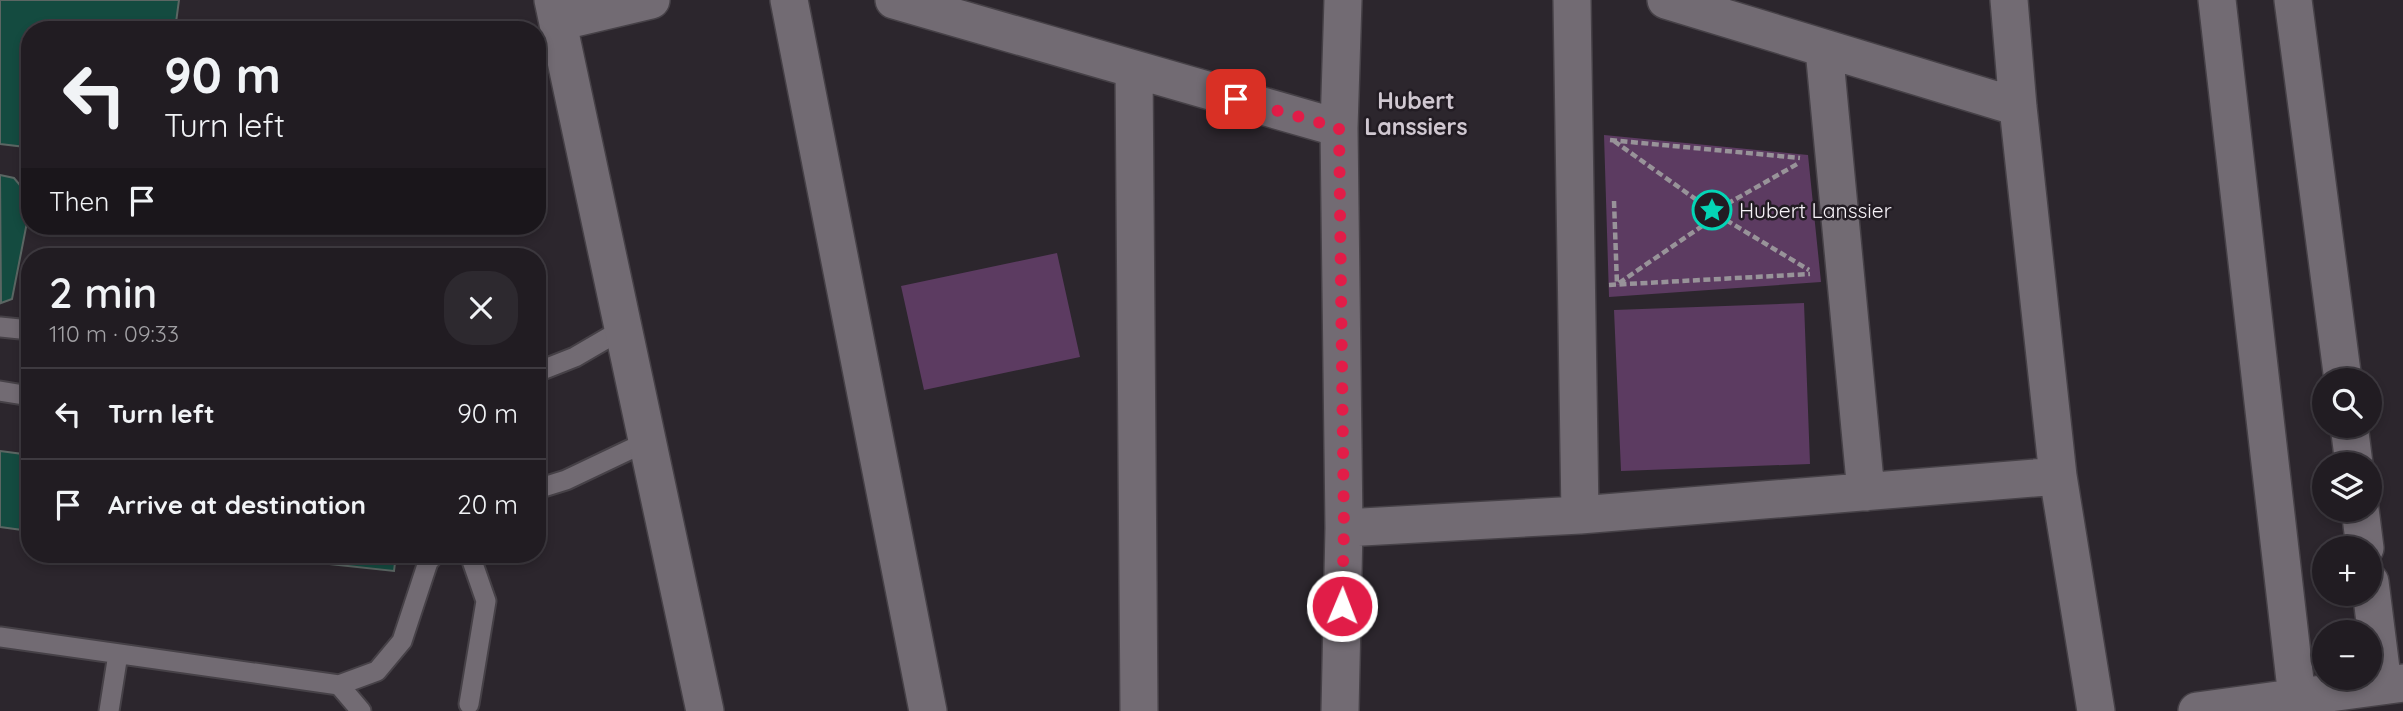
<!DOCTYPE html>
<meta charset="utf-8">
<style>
:root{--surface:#211c22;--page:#2d292f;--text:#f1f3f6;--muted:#a2a1a5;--line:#3e3a40}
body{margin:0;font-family:Quicksand,sans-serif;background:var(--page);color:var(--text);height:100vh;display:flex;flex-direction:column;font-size:26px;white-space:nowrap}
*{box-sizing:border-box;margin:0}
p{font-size:23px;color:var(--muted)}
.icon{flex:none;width:38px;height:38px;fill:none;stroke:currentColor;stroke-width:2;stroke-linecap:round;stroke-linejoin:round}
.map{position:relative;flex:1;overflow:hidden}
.side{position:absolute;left:21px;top:248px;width:525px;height:315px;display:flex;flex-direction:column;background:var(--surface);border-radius:28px;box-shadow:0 4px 10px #0003,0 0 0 2px var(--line)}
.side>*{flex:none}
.guide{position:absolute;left:21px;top:21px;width:525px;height:214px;border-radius:28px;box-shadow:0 4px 10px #0003,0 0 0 2px var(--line);background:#211c22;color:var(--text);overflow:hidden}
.controls{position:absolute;left:2312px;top:368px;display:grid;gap:14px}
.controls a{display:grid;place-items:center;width:70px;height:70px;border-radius:50%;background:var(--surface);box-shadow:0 4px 10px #0003,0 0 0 2px var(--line);font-size:35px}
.pin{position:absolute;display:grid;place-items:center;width:60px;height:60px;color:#fff;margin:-30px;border-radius:14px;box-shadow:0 4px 10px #0006}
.me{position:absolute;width:77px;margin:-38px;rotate:1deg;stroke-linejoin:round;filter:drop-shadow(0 0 5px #0008)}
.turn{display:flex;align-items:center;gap:24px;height:147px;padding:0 28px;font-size:32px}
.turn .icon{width:91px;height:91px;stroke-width:2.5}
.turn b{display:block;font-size:49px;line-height:60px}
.then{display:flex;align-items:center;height:66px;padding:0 28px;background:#0003;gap:14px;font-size:26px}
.round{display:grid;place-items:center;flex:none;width:74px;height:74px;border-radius:28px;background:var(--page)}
.head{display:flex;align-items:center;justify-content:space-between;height:119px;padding:0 28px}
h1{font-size:42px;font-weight:600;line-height:52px}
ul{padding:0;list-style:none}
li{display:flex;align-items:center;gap:21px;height:91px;padding:0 28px;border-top:2px solid var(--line)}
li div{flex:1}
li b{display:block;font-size:26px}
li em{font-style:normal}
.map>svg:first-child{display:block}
</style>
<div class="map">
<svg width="2403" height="711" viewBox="0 0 2403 711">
<rect width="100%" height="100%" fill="#2c262d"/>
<!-- green -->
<path fill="#5c3b61" d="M1604 135 1808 155 1821 282 1609 297Z
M1057 253 1080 357 924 390 901 286Z
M1804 303 1810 464 1621 471 1614 310Z"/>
<!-- building -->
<path fill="#144b40" stroke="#5b6663" stroke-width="2" d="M0 0H179L175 30H30V185L22 184 25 147 0 144Z
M0 175 14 178 30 197V207L12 299 1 303Z
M0 451 30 455V531L0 527Z
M245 555H396L394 571Z"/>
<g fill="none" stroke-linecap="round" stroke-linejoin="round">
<defs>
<path id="lane" d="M0 327 30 330
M537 372 575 357 623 329
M0 391 30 396
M537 489 566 480 648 441
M0 637 339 685 377 671 402 641 428 562 434 555
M339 685 361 711
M469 704 486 601 470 555
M109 711 118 654"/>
<path id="street" d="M553 0 705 711
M789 0 928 711
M894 0 1339 128
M1572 0 1580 515
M1666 0 2018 107
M2009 0 2018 107 2058 476 2096 711
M2217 0 2297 698
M2293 0 2343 380
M558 22 651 0
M1824 49 1866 492
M1134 69 1139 711
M2349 425 2354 464
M2360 509 2365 548
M1344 528 1580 515 2058 476
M2370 582 2383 685
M1340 711 1344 528 1339 128 1343 0
M2197 711 2403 683"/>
</defs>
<!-- lane casing -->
<use href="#lane" stroke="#464147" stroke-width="23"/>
<!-- street casing -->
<use href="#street" stroke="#464147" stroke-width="40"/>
<!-- path -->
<path stroke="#989399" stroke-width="4.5" stroke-dasharray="7 3.5" stroke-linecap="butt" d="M1610 140 1800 158
M1614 141 1701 203
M1698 211a15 15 0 1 1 30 0a15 15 0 1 1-30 0Z
M1614 201 1617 285
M1727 204 1799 163
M1726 220 1809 270
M1619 283 1705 224
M1609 285 1810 274"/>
<!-- lane -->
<use href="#lane" stroke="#726b73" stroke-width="19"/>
<!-- street -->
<use href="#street" stroke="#726b73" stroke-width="37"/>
</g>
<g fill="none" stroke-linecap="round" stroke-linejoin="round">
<!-- route -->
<path stroke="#e11d48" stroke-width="12" stroke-dasharray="0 21.6" d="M1236 99 1339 128 1344 528 1342 606"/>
</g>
<!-- icons -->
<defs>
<symbol id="sight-ring" viewBox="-11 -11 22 22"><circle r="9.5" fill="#221c23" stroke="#04d5b6" stroke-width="1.5"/><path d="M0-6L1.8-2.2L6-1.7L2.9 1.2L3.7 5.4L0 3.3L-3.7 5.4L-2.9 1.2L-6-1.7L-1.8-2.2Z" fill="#04d5b6"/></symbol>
</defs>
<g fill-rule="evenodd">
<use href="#sight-ring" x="1690" y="188" width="44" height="44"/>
</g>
<g text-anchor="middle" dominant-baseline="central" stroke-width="5" stroke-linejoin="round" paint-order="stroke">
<!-- poi labels -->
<g font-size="21" fill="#f6f2f7" stroke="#221c23" text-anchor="start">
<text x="1739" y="210">Hubert Lanssier</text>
</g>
<!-- neighbourhood labels -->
<g font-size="23" font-weight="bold" fill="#d0c8d1" stroke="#221c23">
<text x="1416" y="100">Hubert<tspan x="1416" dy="26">Lanssiers</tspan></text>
</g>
</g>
</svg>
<div class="controls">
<a><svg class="icon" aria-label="search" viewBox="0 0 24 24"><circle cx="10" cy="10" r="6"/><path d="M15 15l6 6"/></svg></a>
<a><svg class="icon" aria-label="layers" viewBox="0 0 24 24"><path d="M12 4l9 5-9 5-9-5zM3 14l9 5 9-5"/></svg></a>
<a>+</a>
<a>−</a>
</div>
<div class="pin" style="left:1236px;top:99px;background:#d93025"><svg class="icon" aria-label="arrive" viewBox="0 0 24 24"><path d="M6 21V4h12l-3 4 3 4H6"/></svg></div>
<svg class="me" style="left:1342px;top:606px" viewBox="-20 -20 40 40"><circle r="17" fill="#e11d48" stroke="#fff" stroke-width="3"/><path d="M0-11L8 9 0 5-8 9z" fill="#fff"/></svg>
<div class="guide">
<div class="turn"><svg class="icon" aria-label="left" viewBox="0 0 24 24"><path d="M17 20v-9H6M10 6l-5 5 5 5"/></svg><div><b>90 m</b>Turn left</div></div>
<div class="then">Then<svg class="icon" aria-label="arrive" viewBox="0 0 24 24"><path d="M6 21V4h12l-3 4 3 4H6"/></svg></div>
</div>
<section class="side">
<div class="head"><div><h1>2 min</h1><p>110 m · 09:33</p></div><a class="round"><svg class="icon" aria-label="close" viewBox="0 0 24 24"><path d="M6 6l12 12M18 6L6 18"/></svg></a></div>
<ul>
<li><svg class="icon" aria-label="left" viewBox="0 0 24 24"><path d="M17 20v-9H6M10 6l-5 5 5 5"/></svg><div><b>Turn left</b></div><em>90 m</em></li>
<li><svg class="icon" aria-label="arrive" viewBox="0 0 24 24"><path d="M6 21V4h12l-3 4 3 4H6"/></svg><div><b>Arrive at destination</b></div><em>20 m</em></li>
</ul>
</section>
</div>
